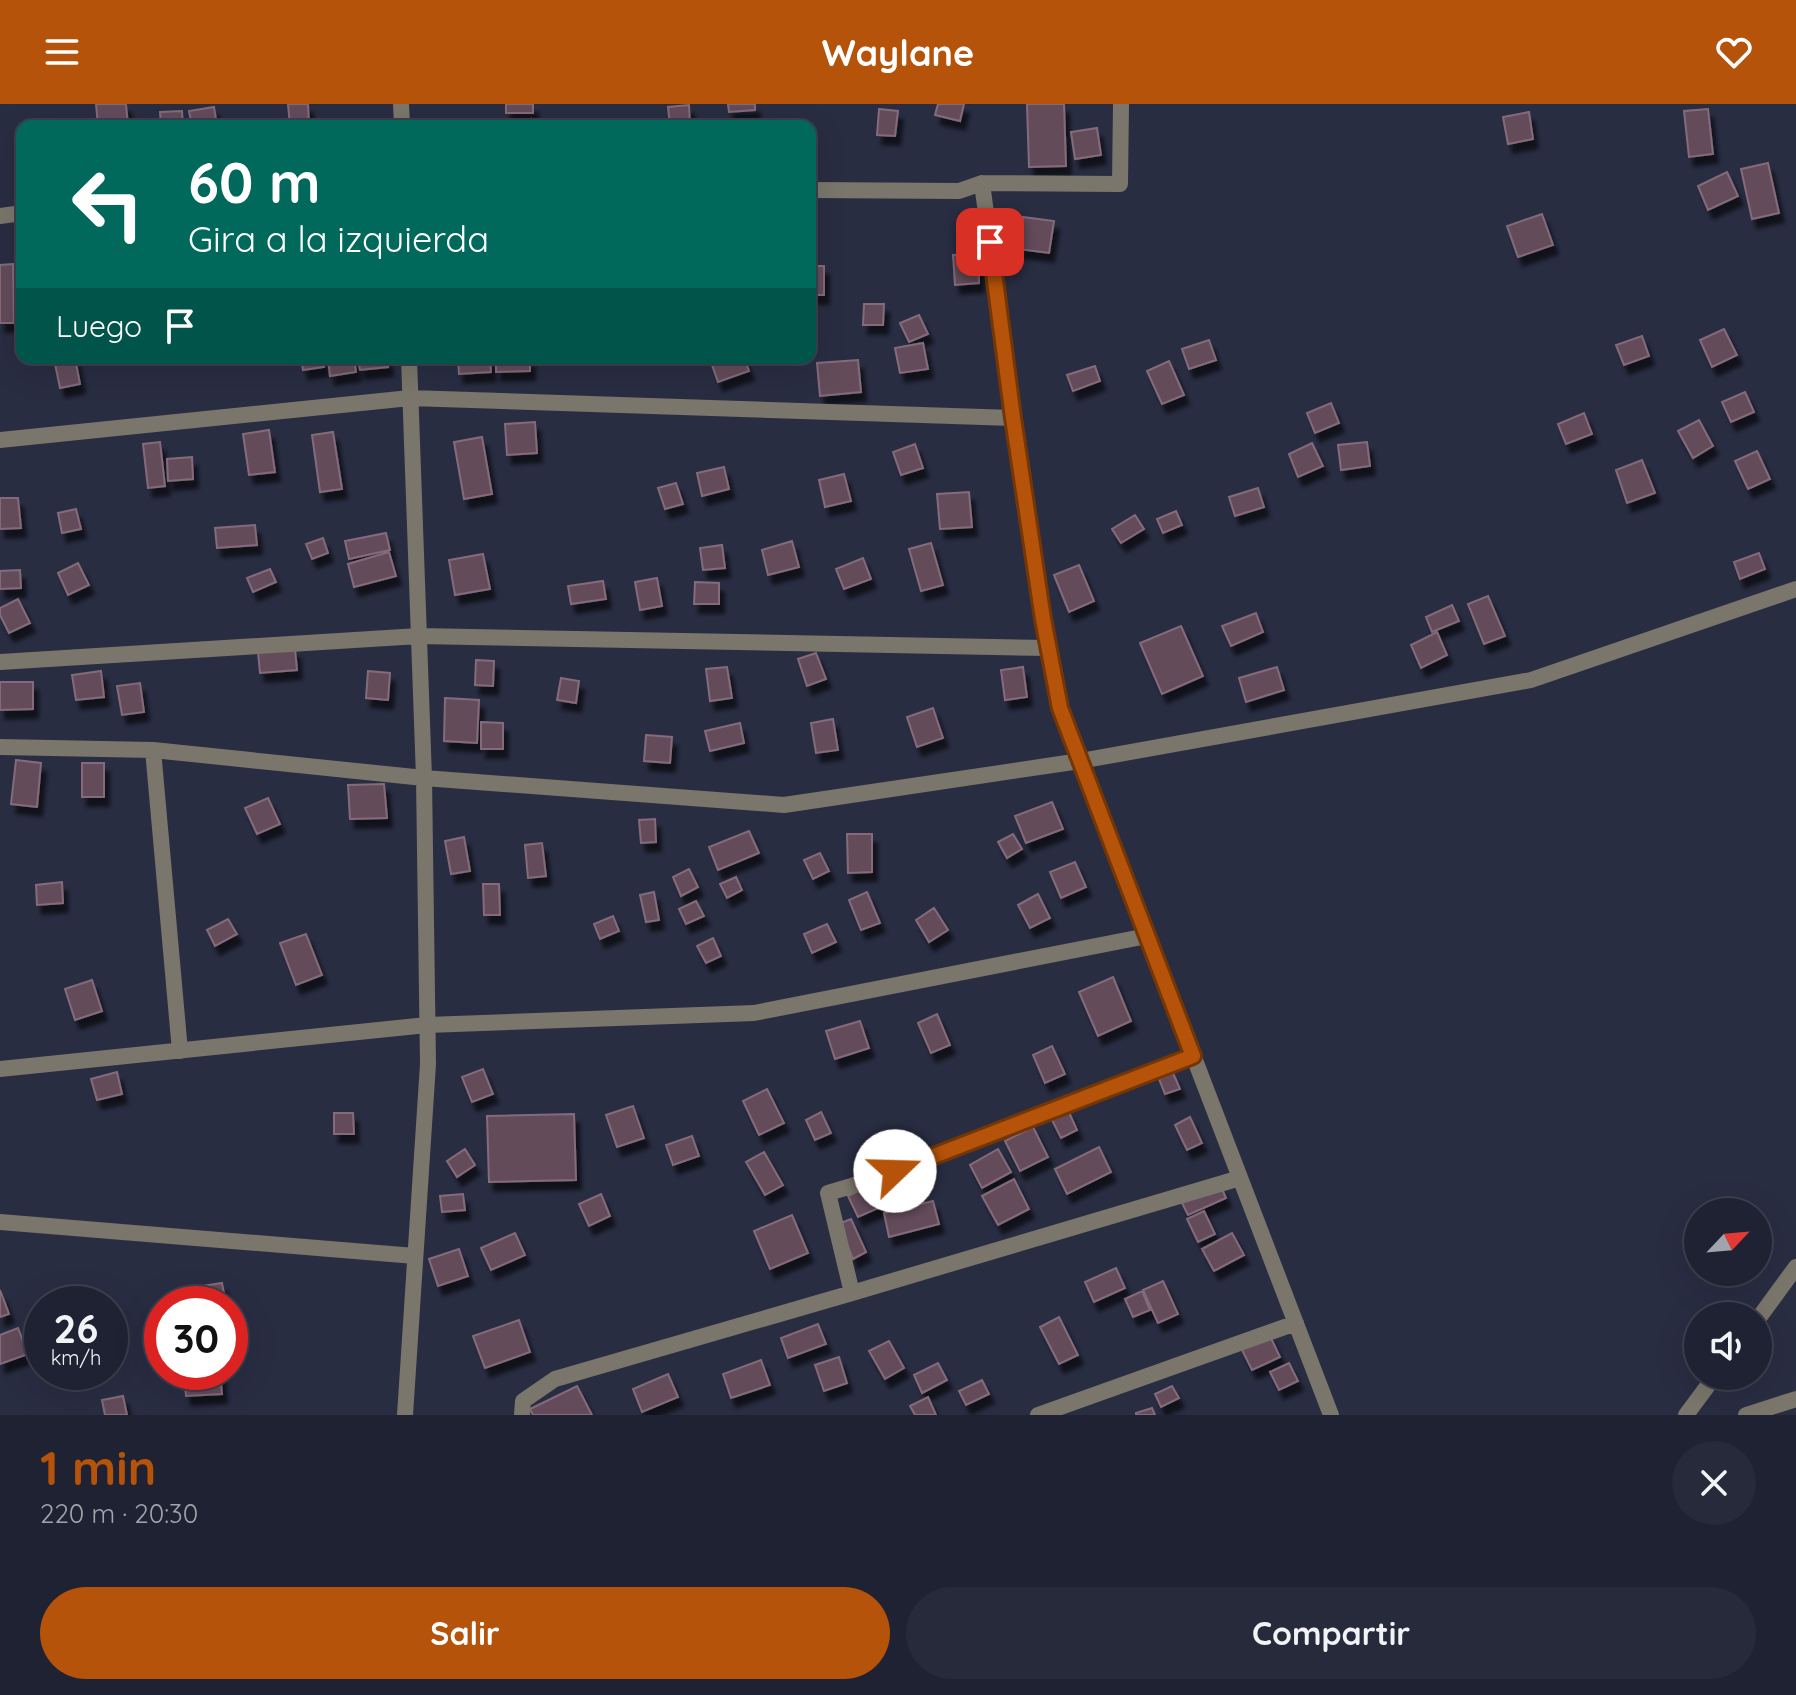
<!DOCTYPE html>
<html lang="es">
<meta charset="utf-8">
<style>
:root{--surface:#1f2232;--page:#272a3a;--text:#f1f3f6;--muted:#a1a4ac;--line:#3c3f4d;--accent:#b45309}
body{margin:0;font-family:Quicksand,sans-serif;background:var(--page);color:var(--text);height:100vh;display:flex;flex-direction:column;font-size:30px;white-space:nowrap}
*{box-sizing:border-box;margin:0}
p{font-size:26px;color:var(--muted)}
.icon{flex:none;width:44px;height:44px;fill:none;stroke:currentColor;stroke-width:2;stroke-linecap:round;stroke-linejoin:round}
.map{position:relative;height:1311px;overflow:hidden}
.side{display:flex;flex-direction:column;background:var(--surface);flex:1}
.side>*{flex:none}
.guide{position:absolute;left:16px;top:16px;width:800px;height:244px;border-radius:16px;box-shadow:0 8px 32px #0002,0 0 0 2px var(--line);background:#00695c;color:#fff;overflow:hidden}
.needle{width:52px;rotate:64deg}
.buttons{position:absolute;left:1684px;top:1094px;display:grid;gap:16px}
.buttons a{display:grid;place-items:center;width:88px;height:88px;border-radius:50%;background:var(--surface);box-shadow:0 8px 32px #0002,0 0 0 2px var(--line);font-size:40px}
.speed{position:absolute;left:24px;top:1182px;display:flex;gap:16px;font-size:40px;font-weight:700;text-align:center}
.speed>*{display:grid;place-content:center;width:104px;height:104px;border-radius:50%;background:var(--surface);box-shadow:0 8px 32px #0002,0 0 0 2px var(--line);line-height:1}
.speed small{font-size:20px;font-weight:400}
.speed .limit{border:12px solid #d22;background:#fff;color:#111}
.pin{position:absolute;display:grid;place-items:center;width:68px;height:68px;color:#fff;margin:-34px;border-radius:16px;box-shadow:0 4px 12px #0006}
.me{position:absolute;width:88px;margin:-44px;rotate:69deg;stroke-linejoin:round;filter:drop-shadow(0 0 6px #0008)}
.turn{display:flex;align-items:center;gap:28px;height:168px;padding:0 40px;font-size:36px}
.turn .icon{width:104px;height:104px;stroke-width:2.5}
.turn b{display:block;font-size:56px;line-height:68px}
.then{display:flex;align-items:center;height:76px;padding:0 40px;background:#0003;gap:16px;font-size:30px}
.round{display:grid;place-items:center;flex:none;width:84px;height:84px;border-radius:42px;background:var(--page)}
.headline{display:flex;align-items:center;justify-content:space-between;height:136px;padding:0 40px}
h1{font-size:48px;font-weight:700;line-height:60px;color:var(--accent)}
.button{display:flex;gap:16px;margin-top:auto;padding:16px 40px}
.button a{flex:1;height:92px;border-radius:48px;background:var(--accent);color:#fff;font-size:32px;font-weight:700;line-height:92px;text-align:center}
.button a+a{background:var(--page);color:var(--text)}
header{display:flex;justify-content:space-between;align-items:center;height:104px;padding:0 40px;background:var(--accent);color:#fff;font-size:36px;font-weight:700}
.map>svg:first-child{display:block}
</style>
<header><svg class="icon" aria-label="menu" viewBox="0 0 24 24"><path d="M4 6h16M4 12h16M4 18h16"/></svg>Waylane<svg class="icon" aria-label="heart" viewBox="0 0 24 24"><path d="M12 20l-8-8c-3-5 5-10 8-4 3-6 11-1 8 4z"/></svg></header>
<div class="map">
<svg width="1796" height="1311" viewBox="0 0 1796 1311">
<defs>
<filter id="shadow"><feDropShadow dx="5" dy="9" stdDeviation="2" flood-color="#0009"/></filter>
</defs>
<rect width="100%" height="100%" fill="#292d42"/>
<!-- building -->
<path fill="#644c5a" stroke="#846b7a" stroke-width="2" filter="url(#shadow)" d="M96 0H126L128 22H98Z
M288 0H308L309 22H290Z
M506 0H533V9H506Z
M728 0H755V6L729 8Z
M938 0H964L960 17 935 11Z
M1027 0H1064L1066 62 1029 63Z
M689 1 690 22H670L668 3Z
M214 3 217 22H192L189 7Z
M879 5 898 7 895 32 877 31Z
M1708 5 1713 50 1689 53 1684 7Z
M182 7 183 22H161L160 8Z
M1529 8 1533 35 1508 40 1503 13Z
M419 15H442V22H419Z
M531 15 532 22H498V20Z
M1097 24 1101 51 1075 55 1071 28Z
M1768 59 1779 109 1752 115 1741 65Z
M1727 68 1738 92 1708 106 1698 82Z
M1542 110 1553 141 1518 153 1507 122Z
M1023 113 1054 117 1049 149 1018 145Z
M978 150 979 179 955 181 953 151Z
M13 160 14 219H0V161Z
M810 162H824V191H810Z
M864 200H884L883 221H863Z
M919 211 928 230 909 238 900 219Z
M1724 225 1737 251 1712 263 1700 236Z
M1642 232 1649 252 1624 261 1616 241Z
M1209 236 1216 256 1189 265 1182 245Z
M923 239 928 265 900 269 895 244Z
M75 254 80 280 60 284 54 255Z
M301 254H322L324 263 303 266Z
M328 254H354L356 268 330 272Z
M358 254H387L388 263 360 266Z
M458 254H490L491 268 459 270Z
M496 254H530V267L496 268Z
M722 254H744L749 267 718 278 711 258Z
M858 256 861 288 820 292 817 259Z
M1169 257 1184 291 1162 300 1147 267Z
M1095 262 1100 277 1073 287 1067 271Z
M1745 288 1754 308 1731 318 1722 298Z
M1331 299 1339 319 1315 329 1307 309Z
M1584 309 1592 330 1566 340 1558 320Z
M1699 316 1713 342 1693 354 1678 327Z
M535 318 537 349 507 351 505 320Z
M269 326 275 368 249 371 243 330Z
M333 328 342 385 320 388 312 331Z
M482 333 492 390 464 395 454 338Z
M160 338 165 382 148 384 143 340Z
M1367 338 1370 362 1341 366 1338 341Z
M1312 339 1323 362 1298 373 1289 350Z
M915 340 923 364 901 371 893 348Z
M1757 347 1770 375 1748 385 1735 357Z
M192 353 193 375 168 377 167 355Z
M1642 356 1655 389 1627 399 1616 366Z
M724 363 729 385 702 392 697 369Z
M844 370 851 397 825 403 819 376Z
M676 379 683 400 665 405 658 384Z
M1258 384 1264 403 1235 412 1229 393Z
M969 388 972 423 940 425 937 390Z
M0 394H18L21 424 0 425Z
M76 405 81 425 62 429 58 409Z
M1176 407 1182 421 1163 429 1157 415Z
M1135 411 1144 425 1121 439 1112 425Z
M255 421 257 441 217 444 215 424Z
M386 429 390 446 349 455 345 437Z
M323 434 328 449 312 455 306 440Z
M792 437 799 463 768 471 762 446Z
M931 439 943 481 921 487 909 445Z
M722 441 725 464 703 466 700 444Z
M389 448 396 472 354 483 348 460Z
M1759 449 1765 465 1740 475 1734 458Z
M483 450 490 485 455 491 449 456Z
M863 454 871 475 844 485 836 465Z
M78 459 89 481 68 491 58 469Z
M1079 461 1094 497 1069 508 1054 471Z
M270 465 276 478 253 488 247 474Z
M20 466 21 484 0 485V467Z
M657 474 662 502 640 506 635 478Z
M603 477 606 495 571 500 568 482Z
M695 478 719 479V500H694Z
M1488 492 1505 532 1484 540 1468 500Z
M18 495 30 519 9 529 0 511V504Z
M1452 501 1459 517 1432 528 1426 513Z
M1256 509 1263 528 1231 542 1222 522Z
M1181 522 1203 572 1162 590 1140 539Z
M1437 528 1447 551 1421 564 1411 541Z
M295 545 297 566 260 569 258 548Z
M816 549 826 575 807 582 798 555Z
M476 556 494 557 493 582 475 581Z
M727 563 732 594 710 597 706 565Z
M1023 563 1027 593 1005 596 1001 566Z
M1277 563 1284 586 1246 598 1239 574Z
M101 567 104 593 76 596 72 571Z
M368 567 390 569 388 596 366 594Z
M561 574 579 577 576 599 557 596Z
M0 578H33V605L0 606Z
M140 579 144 608 122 611 117 582Z
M445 594 479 596 477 639 444 637Z
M933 604 943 634 917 643 907 613Z
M833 615 838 646 816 649 811 619Z
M481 618 503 619V645H481Z
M740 619 744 639 710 647 705 627Z
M646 631 672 633 670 659 644 657Z
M16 656 41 659 37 703 11 700Z
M82 659H104V693H82Z
M384 680 387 714 350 715 348 681Z
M268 694 280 720 257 730 245 704Z
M1052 698 1063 725 1026 739 1015 712Z
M655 715 656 738 641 739 639 716Z
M749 727 759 749 718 766 709 743Z
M847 730H872V768L848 769Z
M1013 730 1022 745 1007 754 998 738Z
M464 733 470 767 451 770 445 737Z
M542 739 546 772 528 774 525 741Z
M820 749 829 767 813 775 804 756Z
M1075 758 1086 783 1061 794 1050 768Z
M689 765 698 783 681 792 673 773Z
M736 773 742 786 727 794 720 780Z
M62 778 63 799 37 801 36 781Z
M483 780H499L500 811H484Z
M654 788 659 816 646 818 640 791Z
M867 788 880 819 861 826 849 796Z
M1038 790 1050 814 1030 824 1018 801Z
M696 797 704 812 686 820 679 805Z
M934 804 948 826 929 838 916 816Z
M613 812 619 827 600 835 594 820Z
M228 815 237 830 215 842 207 826Z
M827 820 836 838 812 849 804 830Z
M306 830 322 871 296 881 280 839Z
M713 834 721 852 706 859 697 842Z
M1113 873 1131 917 1098 932 1079 888Z
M92 876 102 907 75 916 65 885Z
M937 910 950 941 931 949 918 919Z
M860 917 869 944 835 955 826 927Z
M1052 942 1065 970 1045 979 1033 951Z
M483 965 493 990 472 998 462 973Z
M117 968 122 990 97 996 91 975Z
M1173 969 1180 985 1165 990 1159 975Z
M767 985 784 1019 759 1031 743 997Z
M633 1002 644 1034 617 1043 606 1011Z
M1068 1006 1077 1026 1061 1034 1051 1014Z
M821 1008 831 1029 815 1036 806 1016Z
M334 1009H353L354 1030H334Z
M574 1010 576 1076 489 1078 487 1012Z
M1190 1013 1202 1039 1187 1046 1175 1021Z
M1033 1023 1048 1053 1020 1067 1005 1037Z
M692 1032 699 1052 673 1061 666 1041Z
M1099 1043 1111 1068 1067 1090 1055 1065Z
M465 1045 475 1061 457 1073 447 1057Z
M998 1045 1011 1068 982 1084 970 1061Z
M764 1048 783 1081 765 1091 746 1058Z
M1014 1075 1029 1105 998 1121 982 1092Z
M875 1079 885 1101 858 1113 848 1092Z
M1220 1080 1226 1094 1188 1111 1182 1099Z
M463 1090 465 1106 442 1108 440 1092Z
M601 1090 610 1112 589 1122 579 1100Z
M933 1097 939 1120 889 1133 884 1109Z
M1204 1107 1215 1130 1198 1138 1187 1115Z
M792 1111 808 1149 770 1165 754 1127Z
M851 1115 866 1148 853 1155 838 1120Z
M515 1129 525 1151 491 1166 481 1144Z
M1232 1129 1244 1151 1214 1167 1202 1145Z
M459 1145 468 1172 438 1182 429 1155Z
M1116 1164 1125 1184 1094 1198 1085 1178Z
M1163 1177 1178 1210 1158 1219 1143 1186Z
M222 1179 226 1200H205L202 1182Z
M0 1186 9 1210 0 1213Z
M1142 1187 1150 1206 1133 1213 1125 1195Z
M1059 1213 1078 1251 1059 1260 1040 1223Z
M519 1216 530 1248 485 1264 473 1232Z
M818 1220 826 1240 788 1254 781 1234Z
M18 1224 28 1250 0 1260V1231Z
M1269 1230 1280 1253 1252 1266 1241 1244Z
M889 1237 904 1264 885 1275 869 1247Z
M839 1253 847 1279 824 1287 815 1261Z
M761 1256 770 1281 731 1294 723 1270Z
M938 1259 947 1276 922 1289 914 1271Z
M1289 1259 1298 1277 1279 1286 1270 1268Z
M184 1268H220L222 1290 186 1292Z
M668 1270 678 1293 642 1308 633 1285Z
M982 1276 989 1290 966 1301 959 1287Z
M577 1282 592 1311H533L530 1305Z
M1172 1282 1179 1294 1161 1303 1155 1290Z
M123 1292 127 1311H105L102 1296Z
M928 1293 936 1311H915L910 1302Z
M1152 1304 1155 1311H1136V1309Z"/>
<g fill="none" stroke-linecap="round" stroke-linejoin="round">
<!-- street -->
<path stroke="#7a766b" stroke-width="16" d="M401 0 402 22
M982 79 1013 314 1048 544 1060 604 1331 1311
M810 86 959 87 982 79 1120 80 1121 0
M0 112 22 109
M0 336 410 294 1013 314
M0 558 419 532 1048 544
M0 643 153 646
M180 947 153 646 424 674 784 701 1080 657 1531 576 1796 485
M0 965 427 921 754 909 1147 832
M0 1118 415 1152
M852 1189 828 1089 865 1078 1193 952
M1758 1215 1796 1163
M405 1311 428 960 424 674 409 254
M522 1311 523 1297 555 1275 852 1189 1240 1074
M1038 1311 1296 1219
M1686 1311 1715 1272
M1746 1311 1796 1295"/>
</g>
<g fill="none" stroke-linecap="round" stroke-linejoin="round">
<defs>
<path id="route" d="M895 1067 1193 952 1060 604 1043 515 1013 314 990 138"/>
</defs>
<!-- route casing -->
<use href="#route" stroke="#753606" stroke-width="20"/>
<!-- route -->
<use href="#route" stroke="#b45309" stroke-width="14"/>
</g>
</svg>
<div class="buttons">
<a><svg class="needle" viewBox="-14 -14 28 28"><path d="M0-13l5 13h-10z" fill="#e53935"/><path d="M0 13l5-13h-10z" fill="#a1a4ac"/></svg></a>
<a><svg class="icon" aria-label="sound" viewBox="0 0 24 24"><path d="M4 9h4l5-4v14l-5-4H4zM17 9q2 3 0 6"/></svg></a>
</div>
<div class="speed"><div>26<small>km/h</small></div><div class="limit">30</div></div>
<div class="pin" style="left:990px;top:138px;background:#d93025"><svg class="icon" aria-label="arrive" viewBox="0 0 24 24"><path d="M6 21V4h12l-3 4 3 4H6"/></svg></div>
<svg class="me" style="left:895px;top:1067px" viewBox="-20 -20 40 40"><circle r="19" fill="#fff"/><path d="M0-13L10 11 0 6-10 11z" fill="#b45309"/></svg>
<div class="guide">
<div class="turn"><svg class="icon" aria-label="left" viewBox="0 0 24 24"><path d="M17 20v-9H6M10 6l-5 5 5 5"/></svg><div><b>60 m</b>Gira a la izquierda</div></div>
<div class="then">Luego<svg class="icon" aria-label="arrive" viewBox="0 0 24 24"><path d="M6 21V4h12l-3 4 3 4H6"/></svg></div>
</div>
</div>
<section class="side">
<div class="headline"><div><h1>1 min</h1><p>220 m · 20:30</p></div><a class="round"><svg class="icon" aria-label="close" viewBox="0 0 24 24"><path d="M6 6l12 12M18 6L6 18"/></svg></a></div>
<div class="button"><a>Salir</a><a>Compartir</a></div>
</section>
